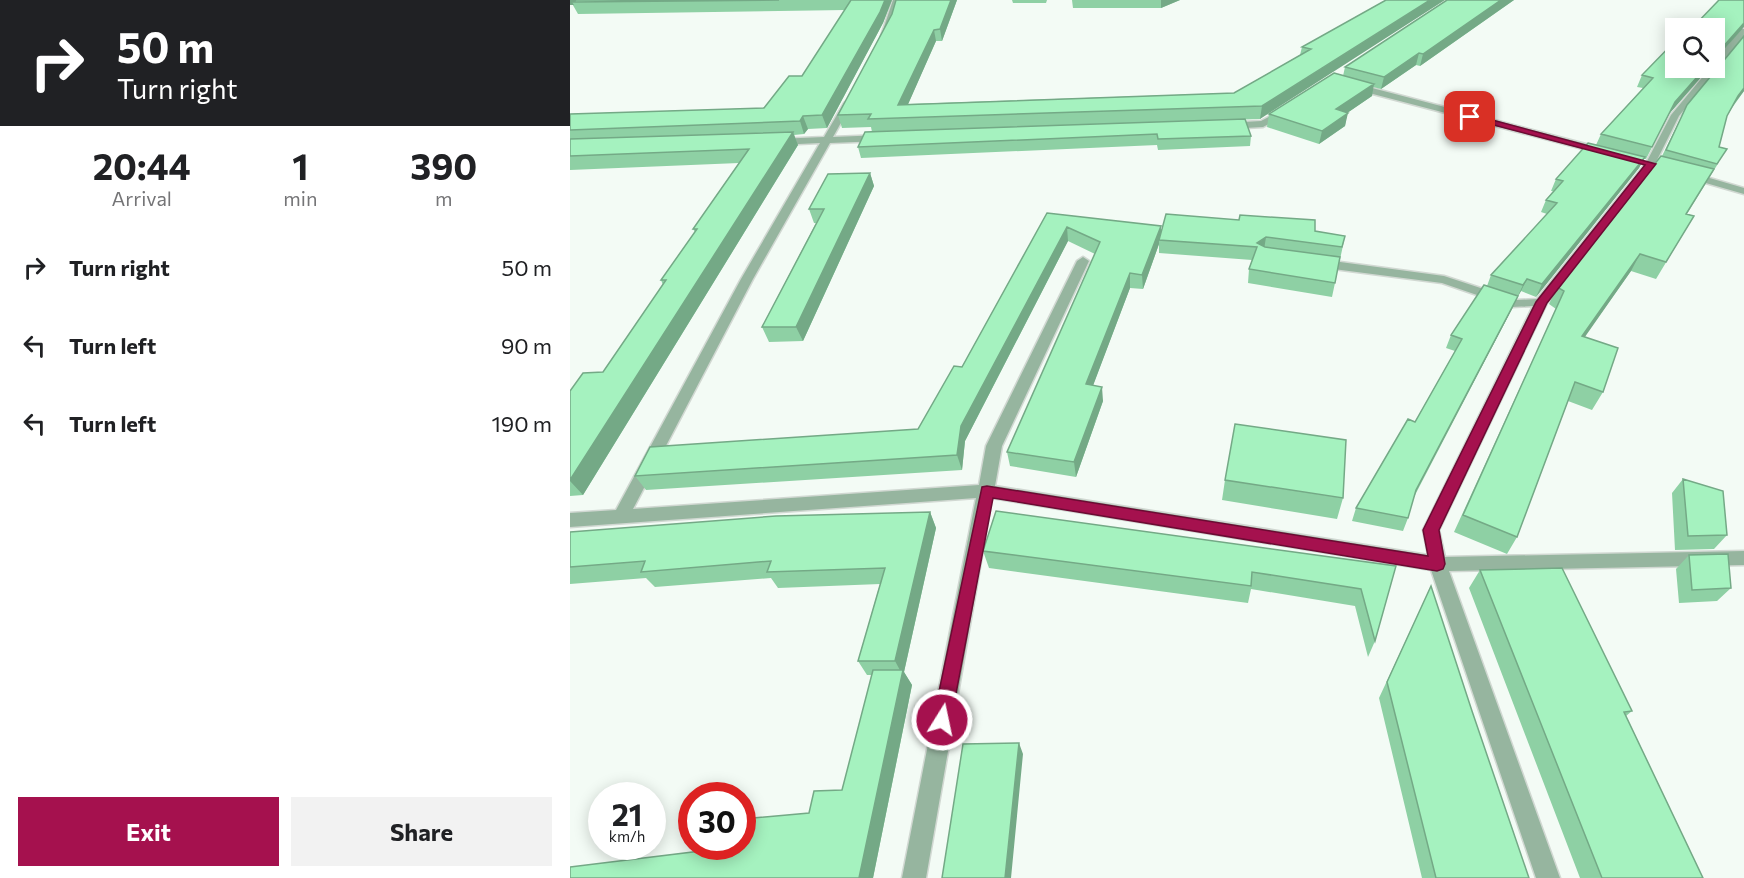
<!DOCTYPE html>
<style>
:root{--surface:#fff;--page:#f2f2f2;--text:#202124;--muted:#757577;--accent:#a5114e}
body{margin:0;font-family:Commissioner,sans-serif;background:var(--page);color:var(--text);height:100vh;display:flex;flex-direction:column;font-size:22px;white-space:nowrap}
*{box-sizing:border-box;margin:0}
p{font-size:20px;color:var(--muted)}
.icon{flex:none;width:33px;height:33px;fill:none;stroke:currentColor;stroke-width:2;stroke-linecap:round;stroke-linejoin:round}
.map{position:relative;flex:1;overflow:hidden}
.panel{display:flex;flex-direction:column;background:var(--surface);width:570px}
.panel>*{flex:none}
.guide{background:#202124;color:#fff;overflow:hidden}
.fabs{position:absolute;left:1095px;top:18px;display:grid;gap:12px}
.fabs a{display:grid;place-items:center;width:60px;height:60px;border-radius:0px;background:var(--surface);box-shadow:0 3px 15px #0003;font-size:30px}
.speed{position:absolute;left:18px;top:782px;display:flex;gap:12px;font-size:30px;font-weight:700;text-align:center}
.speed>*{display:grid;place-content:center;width:78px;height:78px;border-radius:50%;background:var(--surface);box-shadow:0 3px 15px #0003;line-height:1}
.speed small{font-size:15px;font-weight:400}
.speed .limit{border:9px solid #d22;background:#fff;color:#111}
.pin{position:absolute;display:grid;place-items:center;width:51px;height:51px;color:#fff;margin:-26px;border-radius:12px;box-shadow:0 3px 9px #0006}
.me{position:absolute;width:66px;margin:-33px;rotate:10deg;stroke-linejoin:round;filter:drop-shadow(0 0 4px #0008)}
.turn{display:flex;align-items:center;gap:21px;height:126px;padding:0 18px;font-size:27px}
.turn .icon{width:78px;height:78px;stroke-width:2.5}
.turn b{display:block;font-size:42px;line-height:51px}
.eta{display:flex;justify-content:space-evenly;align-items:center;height:102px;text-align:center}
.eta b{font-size:36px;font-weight:700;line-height:42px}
.cta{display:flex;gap:12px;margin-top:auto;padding:12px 18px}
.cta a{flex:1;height:69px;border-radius:0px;background:var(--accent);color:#fff;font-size:24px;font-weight:700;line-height:69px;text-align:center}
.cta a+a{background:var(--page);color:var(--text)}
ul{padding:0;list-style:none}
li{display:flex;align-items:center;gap:18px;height:78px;padding:0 18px}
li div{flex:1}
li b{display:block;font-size:22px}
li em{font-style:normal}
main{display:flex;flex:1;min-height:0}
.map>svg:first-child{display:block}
</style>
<main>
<section class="panel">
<div class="guide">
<div class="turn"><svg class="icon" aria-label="right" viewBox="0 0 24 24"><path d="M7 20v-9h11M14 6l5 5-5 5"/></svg><div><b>50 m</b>Turn right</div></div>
</div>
<div class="eta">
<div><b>20:44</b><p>Arrival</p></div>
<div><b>1</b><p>min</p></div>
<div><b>390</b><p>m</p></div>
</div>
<ul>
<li><svg class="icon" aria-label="right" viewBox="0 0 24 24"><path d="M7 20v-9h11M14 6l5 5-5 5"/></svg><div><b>Turn right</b></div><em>50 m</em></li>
<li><svg class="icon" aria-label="left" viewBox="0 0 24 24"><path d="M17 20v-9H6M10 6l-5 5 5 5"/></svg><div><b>Turn left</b></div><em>90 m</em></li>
<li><svg class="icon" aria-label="left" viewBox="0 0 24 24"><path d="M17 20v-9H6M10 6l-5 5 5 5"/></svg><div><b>Turn left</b></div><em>190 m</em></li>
</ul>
<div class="cta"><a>Exit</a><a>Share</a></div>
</section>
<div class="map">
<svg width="1174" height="878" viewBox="0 0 1174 878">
<rect width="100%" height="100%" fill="#f3fbf5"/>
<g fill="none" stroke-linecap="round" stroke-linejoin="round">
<defs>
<path id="minor" d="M323 0H329L318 34 311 36Z
M1171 29H1174V36L1109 116 1084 166 977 303 869 530 875 557 1174 551V565L879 571 990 878H966L861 570 422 498 356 878H332L406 498 0 527V513L46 510 171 279 250 143 207 145 202 142 207 139 254 137 274 103 278 100 282 103 263 137 312 135 317 138 312 141 260 143 183 279 63 509 409 485 416 446 507 261 513 257 519 261 432 446 425 486 858 555 853 530 963 306 942 307 872 283 748 267 742 263 748 259 874 276 947 300 967 299 1076 163 1101 115 1140 68H1144V62Z
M783 83 1035 149 1037 151 1032 154 780 88 779 86Z
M714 109 718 112 717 114 693 127 657 129 652 126 657 123 691 121Z
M1119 172 1174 188V194L1115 177 1114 175Z"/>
</defs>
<!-- minor casing -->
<use href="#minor" stroke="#d1d8d2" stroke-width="3"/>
<!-- minor -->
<use href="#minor" fill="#96b59f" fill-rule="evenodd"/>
</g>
<!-- wall -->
<path fill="#8ed0a4" d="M0 0H322L313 23 257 128 238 129 234 134 224 135 228 145 13 495 0 496V391L33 372 93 285 91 280 125 232 123 229 169 163 0 170V114L194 108 232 76 275 10 8 14Z
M387 0 372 41H366L338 104 664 93 730 55 732 47 816 0 690 119 592 122 681 136 680 146 588 150 587 145 291 158 288 147 302 132 301 127 272 128 268 115 322 14Z
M442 0H477L476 3H443Z
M502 0H610L591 8H503Z
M877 0H944L850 66 846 65 811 89 803 87 802 96 777 113 775 126 749 144 697 127 699 114 773 76 775 67Z
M1174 36V91L1162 108 1157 116 1149 147V162L1117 214 1124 216 1086 279 1061 271 1014 337 1033 392 1022 410 998 401 947 537 937 554 884 532 986 309 979 304 987 287 1092 156 1117 105Z
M1106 68H1139L1099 114 1076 159H1074L1069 168 966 297 951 291 947 298 942 309 844 497 838 518 833 531 782 521 786 508 845 422 885 351 876 348 881 335 917 286 921 275 977 214 971 212 976 200 983 191H981L986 179 1026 145 1031 134 1073 88 1067 87 1072 75Z
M300 173 304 186 233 341 199 342 192 327 246 223H244L239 209Z
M477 213 591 226V234L745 231 775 236 762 297 678 283 679 269 682 260 589 253V244L573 289 560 288 523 385 533 401 506 477 440 466 437 452 525 254 498 241 395 441 392 470 76 490 65 476 348 429 392 367Z
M1113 479 1157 535 1144 549 1105 550 1102 493Z
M655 480 773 498 767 519 652 500Z
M360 512 366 528 334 672 342 685 303 878 155 848 239 813 272 790 302 675H297L288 661 310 584 208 588 201 578 85 587 76 578 0 584V532Z
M413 551 826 566 805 641 798 657 785 606 681 589 678 603 419 568Z
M1119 555 1161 588 1147 601 1109 603 1106 569Z
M910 570 1062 711 1056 716 1133 878H1010L899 588Z
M861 586 902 711 959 878H852L809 698Z"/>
<!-- shaded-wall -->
<path fill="#74a986" d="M0 0H21L2 2 4 5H0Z
M315 0H322L313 23 257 128 252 115Z
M381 0H387L372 41 370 29Z
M591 0H610L591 8Z
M860 0H875L690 119 692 106Z
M931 0H944L850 66 853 54Z
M1174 23V27L1144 61V57Z
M364 30 366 41 332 118 328 105Z
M849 53 846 65 811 89 814 77Z
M1135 68H1139L1099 114 1076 159 1105 102Z
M804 84 802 96 764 122 766 109Z
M1174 88V91L1161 108 1168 96Z
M778 113 775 126 749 144 752 131Z
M233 116 238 129 234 134 230 121Z
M223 132 228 145 13 495 0 481V480Z
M1075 157 1069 168 966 297 972 284Z
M300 173 304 186 233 341 226 327Z
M591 226V240H589V244L573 289 572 275Z
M497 227 498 241 395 441 392 470 387 455 391 426Z
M696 237 694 250 687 243Z
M1070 254 1061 271 1003 354 1012 336Z
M560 273V288L518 399 516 384Z
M957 279 951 291 947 298 953 285Z
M948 296 942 309 840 503 846 490Z
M532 387 533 401 506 477 504 462Z
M360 512 366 528 334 672 342 685 303 878H289L332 674 325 661Z
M449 743 453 754 441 878H435Z"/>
<!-- building -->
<path fill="#a5f2bf" stroke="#74a986" stroke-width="1.5" d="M6 0H209L2 2Z
M281 0H315L310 12 252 115 233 116 230 121 0 130V114L194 108 219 76H232Z
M326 0H381L370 29 364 30 328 105 664 93 741 49 732 47 816 0H860L692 106 298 119 301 114 268 115 322 14Z
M877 0H931L853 54 849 53 814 77 775 67Z
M1149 0H1174V23L1144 57V28H1116L1119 25 1124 26Z
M1174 36V88L1168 96 1157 116 1149 147 1157 149 1147 164 1096 150 1117 105Z
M1106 40V68H1135L1105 102 1082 147 1031 134 1083 78 1072 75Z
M764 73 804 84 766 109 778 113 752 131 699 114Z
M675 119 681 136 588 139 587 134 288 147 295 132Z
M223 132 0 480V391L13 373 33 372 96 280H91L127 229H123L179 149 0 156V139Z
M1018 143 1075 157 972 284 957 279 953 285 921 275 987 203 976 200 993 181 986 179Z
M1091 156 1144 169 1116 214 1124 216 1096 262 1070 254 1012 336 1048 348 1033 392 1005 382 947 537 893 515 994 291 987 287Z
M300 173 226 327H192L254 209H239L258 174Z
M477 213 591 226 572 275 560 273 516 384 532 387 504 462 437 452 530 242 497 227 391 426 387 455 65 476 80 447 348 429 384 366 392 367Z
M596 214 669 220 670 215 745 220V231L775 236 772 247 696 237 687 243 695 247 770 257 765 283 679 269 687 247 589 240Z
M914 285 948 296 846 490 838 518 786 508 838 419 845 422 892 339 881 335Z
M665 424 776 440 773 498 655 480Z
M1113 479 1153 491 1157 535 1118 536Z
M426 511 826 566 805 641 791 589 682 572 681 586 413 551Z
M360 512 325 661H288L315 568 197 572 201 561 71 572 75 561 0 567V532L206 516Z
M1158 554 1161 588 1122 590 1119 555Z
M992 568 1062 711 1054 712 1133 878H1032L910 570Z
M861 586 902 711 959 878H866L817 682Z
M303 670H333L289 878H0V867L155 848V846H172V819L239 813 244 791 272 790Z
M449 743 435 878H372L393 744Z"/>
<!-- route -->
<path fill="#a5114e" stroke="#6b0b33" stroke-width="1.5" d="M900 114 1086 164 977 303 869 530 875 564 873 569 867 571 423 498 381 720 379 727 372 730 365 727 363 720 412 487 417 486 858 556 853 530 966 302 1075 165 897 118Z"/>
</svg>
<div class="fabs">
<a><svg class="icon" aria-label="search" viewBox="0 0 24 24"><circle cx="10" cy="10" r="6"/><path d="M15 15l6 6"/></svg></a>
</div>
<div class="speed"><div>21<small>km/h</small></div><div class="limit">30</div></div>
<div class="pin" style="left:900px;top:117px;background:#d93025"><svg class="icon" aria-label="arrive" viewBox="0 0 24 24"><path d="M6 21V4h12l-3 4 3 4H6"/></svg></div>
<svg class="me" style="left:372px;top:720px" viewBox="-20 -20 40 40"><circle r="17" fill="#a5114e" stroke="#fff" stroke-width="3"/><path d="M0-11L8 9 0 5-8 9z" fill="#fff"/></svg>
</div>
</main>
